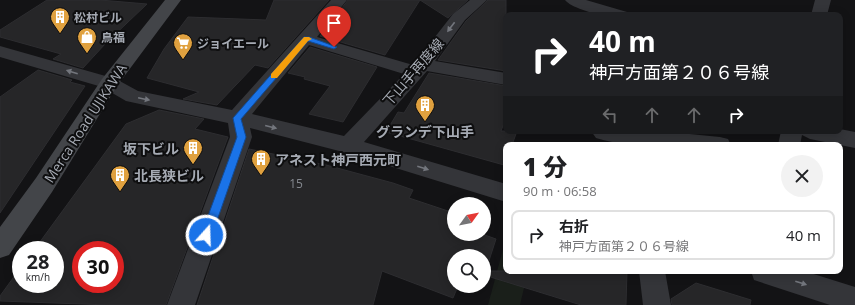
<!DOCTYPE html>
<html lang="ja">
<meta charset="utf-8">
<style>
:root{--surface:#fff;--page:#f2f2f2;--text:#202124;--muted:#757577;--line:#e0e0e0}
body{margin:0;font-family:"Open Sans","Noto Sans JP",sans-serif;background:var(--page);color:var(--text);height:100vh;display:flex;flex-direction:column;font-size:15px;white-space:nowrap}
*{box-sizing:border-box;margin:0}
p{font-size:13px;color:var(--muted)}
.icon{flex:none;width:22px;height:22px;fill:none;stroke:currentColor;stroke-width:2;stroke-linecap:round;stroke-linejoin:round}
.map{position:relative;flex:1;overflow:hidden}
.panel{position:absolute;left:503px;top:142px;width:340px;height:132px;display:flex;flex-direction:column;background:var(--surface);border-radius:8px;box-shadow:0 2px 10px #0003}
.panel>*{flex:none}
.guide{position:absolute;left:503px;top:12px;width:340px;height:122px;border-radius:8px;box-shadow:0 2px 10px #0003;background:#202124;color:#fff;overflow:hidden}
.needle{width:26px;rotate:57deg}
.fabs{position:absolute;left:447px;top:197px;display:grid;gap:8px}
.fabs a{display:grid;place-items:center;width:44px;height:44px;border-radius:50%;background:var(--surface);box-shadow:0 2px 10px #0003;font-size:20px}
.speed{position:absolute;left:12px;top:241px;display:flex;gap:8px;font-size:20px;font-weight:700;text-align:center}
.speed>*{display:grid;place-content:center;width:52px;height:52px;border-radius:50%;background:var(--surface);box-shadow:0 2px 10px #0003;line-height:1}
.speed small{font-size:10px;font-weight:400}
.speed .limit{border:6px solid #d22;background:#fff;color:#111}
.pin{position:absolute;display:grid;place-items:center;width:34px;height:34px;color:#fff;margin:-41px -17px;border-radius:50% 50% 50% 0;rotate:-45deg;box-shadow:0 0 4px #0007}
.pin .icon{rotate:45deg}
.me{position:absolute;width:44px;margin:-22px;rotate:20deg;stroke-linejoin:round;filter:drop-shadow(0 0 3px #0008)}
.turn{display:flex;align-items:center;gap:14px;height:84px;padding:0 20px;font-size:18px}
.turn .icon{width:52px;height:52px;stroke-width:2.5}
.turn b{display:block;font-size:28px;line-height:34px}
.lanes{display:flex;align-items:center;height:38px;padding:0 20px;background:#0003;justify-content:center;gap:20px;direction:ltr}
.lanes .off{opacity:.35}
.round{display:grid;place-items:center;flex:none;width:42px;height:42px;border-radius:21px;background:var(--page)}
.summary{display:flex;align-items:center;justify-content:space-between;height:68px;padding:0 20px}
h1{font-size:24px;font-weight:800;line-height:30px}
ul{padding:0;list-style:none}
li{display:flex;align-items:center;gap:12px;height:50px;margin:0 8px 6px;padding:0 12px;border:2px solid var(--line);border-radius:8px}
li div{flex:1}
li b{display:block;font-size:15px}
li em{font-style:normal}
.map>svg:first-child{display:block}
</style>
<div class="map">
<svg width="855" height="305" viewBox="0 0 855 305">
<rect width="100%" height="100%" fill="#131315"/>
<!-- green -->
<path fill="#1a1f1a" d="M506 238V271H528L520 305H488Z"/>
<!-- building -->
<path fill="#262628" stroke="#2d2d30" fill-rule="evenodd" d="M47 0H100L147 4 106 43 83 68 53 59 61 54 0 37V30Z
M274 0H329L268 68 255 65 217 105 183 99 199 92 147 78 164 49 188 17 266 20Z
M348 0H420L385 55 320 36Z
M420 0H468L448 18Z
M488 0H506V71L438 60 466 21Z
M310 47 377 67 343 122 309 114 330 86 304 79 305 77 288 73Z
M38 70 72 80 70 82 85 86 0 213V97Z
M429 73 506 86V118L501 131H517L512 145H506V160L504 165 386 132 398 112 404 113Z
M159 110 204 119 195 129 228 137 166 305H109L0 301V296L21 267V284H55V250H34L126 124ZM81 250H115V284H81Z
M249 149 326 165 393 183 413 190 409 198 454 213V234H482L496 239 485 273 484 256H454V286H458L453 298 382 271 373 305H197Z
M488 271H627L626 305H581L487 276Z
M696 283 751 300 750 305H672L671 299Z"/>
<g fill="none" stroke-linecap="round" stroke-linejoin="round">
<!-- street -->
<path fill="#343539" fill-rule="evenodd" d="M331 0H347L317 37 413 65 453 14 470 0H487L465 20 435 61 506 73V85L427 71 364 142 506 184V202L347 153 250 128 252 137 195 305H167L230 137 228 123 126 101 102 87 0 57V46L116 79 138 91 232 110ZM309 45 404 74 344 136 252 114Z
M565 0H586L627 12 629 15C621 15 612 16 603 15 594 14 570 7 565 0Z
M815 0H831L827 15H811Z
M840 129 855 132V148L810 139 802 135 800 145H778L781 131H840Z
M591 131H659L720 137 728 139 731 145C690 145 634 150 596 138Z
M639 271H665L671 305H643Z
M751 271H804L855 287V305H830L754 280Z"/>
<!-- secondary -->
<path fill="#434549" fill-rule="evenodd" d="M165 0H181L117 86 52 192 9 255 0 258V227L36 178 102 79Z"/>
</g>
<!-- one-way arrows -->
<defs><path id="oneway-solid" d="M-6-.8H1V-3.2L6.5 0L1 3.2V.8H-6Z"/></defs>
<g fill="#73767d">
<use href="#oneway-solid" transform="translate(451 27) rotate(127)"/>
<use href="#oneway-solid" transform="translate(72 72) rotate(-163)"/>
<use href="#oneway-solid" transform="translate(144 99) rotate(12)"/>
<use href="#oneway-solid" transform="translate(271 127) rotate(14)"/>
<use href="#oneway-solid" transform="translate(423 168) rotate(17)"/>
<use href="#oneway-solid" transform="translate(801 283) rotate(18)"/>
</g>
<!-- route -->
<path fill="#1a73e8" stroke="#114b97" d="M304 37H309L337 47 334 49 308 41 241 119 246 137 212 235 210 238 206 240 203 238 201 235 237 137 233 118Z"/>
<!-- slow -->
<path fill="#f59e0b" d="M304 37H309L312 39 308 41 277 78H271V74Z"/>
<!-- icons -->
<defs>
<symbol id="building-pin" viewBox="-11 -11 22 30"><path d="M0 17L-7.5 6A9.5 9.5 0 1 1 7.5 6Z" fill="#e0a13f" stroke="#0e0e0f"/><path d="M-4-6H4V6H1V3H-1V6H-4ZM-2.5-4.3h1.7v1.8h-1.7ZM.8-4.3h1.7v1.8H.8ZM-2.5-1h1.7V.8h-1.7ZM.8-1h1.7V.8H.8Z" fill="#fff"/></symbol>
<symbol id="shop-pin" viewBox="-11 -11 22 30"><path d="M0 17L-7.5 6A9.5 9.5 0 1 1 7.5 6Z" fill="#e0a13f" stroke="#0e0e0f"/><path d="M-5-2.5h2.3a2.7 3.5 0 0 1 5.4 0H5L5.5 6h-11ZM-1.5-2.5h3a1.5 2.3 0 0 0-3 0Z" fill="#fff"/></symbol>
<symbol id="supermarket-pin" viewBox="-11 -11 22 30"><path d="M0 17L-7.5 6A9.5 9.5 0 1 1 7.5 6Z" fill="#e0a13f" stroke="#0e0e0f"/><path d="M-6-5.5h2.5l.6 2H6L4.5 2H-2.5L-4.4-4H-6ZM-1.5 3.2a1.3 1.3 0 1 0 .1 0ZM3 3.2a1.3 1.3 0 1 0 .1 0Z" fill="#fff"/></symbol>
</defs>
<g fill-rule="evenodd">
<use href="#building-pin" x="49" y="6" width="22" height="30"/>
<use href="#shop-pin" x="76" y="26" width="22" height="30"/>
<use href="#supermarket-pin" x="172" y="32" width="22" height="30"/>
<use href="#building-pin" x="414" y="94" width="22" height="30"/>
<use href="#building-pin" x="182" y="137" width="22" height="30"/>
<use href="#building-pin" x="250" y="148" width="22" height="30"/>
<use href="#building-pin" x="109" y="164" width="22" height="30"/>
</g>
<g text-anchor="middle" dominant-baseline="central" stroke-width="4" stroke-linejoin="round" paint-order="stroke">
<!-- far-poi labels -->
<g font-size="12" font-weight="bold" fill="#a6abb4" stroke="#0e0e0f" text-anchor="start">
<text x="74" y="17">松村ビル</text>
<text x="101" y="37">鳥福</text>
<text x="197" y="43">ジョイエール</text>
</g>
<!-- number labels -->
<g font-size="12" fill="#858990">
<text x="296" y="183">15</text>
</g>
<!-- street labels -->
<g font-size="14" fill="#a6abb4" stroke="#0e0e0f">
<text transform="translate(413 72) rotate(-49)">下山手再度線</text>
<text transform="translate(85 123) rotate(-57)">Merca Road UJIKAWA</text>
</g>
<!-- poi labels -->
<g font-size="14" font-weight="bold" fill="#a6abb4" stroke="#0e0e0f" text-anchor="start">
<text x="425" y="131" text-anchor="middle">グランデ下山手</text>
<text x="179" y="148" text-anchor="end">坂下ビル</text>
<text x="275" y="159">アネスト神戸西元町</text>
<text x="134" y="175">北長狭ビル</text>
</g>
</g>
</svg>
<div class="fabs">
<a><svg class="needle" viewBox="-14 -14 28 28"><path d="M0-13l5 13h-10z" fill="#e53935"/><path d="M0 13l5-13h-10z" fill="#757577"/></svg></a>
<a><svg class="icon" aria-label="search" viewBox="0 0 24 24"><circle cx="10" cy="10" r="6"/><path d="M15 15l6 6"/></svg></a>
</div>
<div class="speed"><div>28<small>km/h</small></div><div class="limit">30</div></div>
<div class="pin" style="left:334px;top:47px;background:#d93025"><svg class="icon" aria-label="arrive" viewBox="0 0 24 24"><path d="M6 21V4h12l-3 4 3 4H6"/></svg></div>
<svg class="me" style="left:206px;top:235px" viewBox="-20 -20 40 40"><circle r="17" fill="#1a73e8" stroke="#fff" stroke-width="3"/><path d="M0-11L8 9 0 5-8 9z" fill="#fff"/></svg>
<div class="guide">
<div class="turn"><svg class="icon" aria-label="right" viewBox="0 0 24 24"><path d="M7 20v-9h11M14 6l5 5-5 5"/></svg><div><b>40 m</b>神戸方面第２０６号線</div></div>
<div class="lanes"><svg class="icon off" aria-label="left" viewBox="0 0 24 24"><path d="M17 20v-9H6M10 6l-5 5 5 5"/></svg><svg class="icon off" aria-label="ahead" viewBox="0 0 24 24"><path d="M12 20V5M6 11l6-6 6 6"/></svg><svg class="icon off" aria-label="ahead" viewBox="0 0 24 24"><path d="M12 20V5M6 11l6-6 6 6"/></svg><svg class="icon" aria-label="right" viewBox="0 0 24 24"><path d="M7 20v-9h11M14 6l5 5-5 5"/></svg></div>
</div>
<section class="panel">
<div class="summary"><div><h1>1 分</h1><p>90 m · 06:58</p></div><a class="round"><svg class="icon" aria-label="close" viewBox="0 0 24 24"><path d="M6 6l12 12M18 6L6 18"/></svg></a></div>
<ul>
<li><svg class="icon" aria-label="right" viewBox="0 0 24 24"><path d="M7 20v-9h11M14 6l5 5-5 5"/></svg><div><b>右折</b><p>神戸方面第２０６号線</p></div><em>40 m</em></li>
</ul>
</section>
</div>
